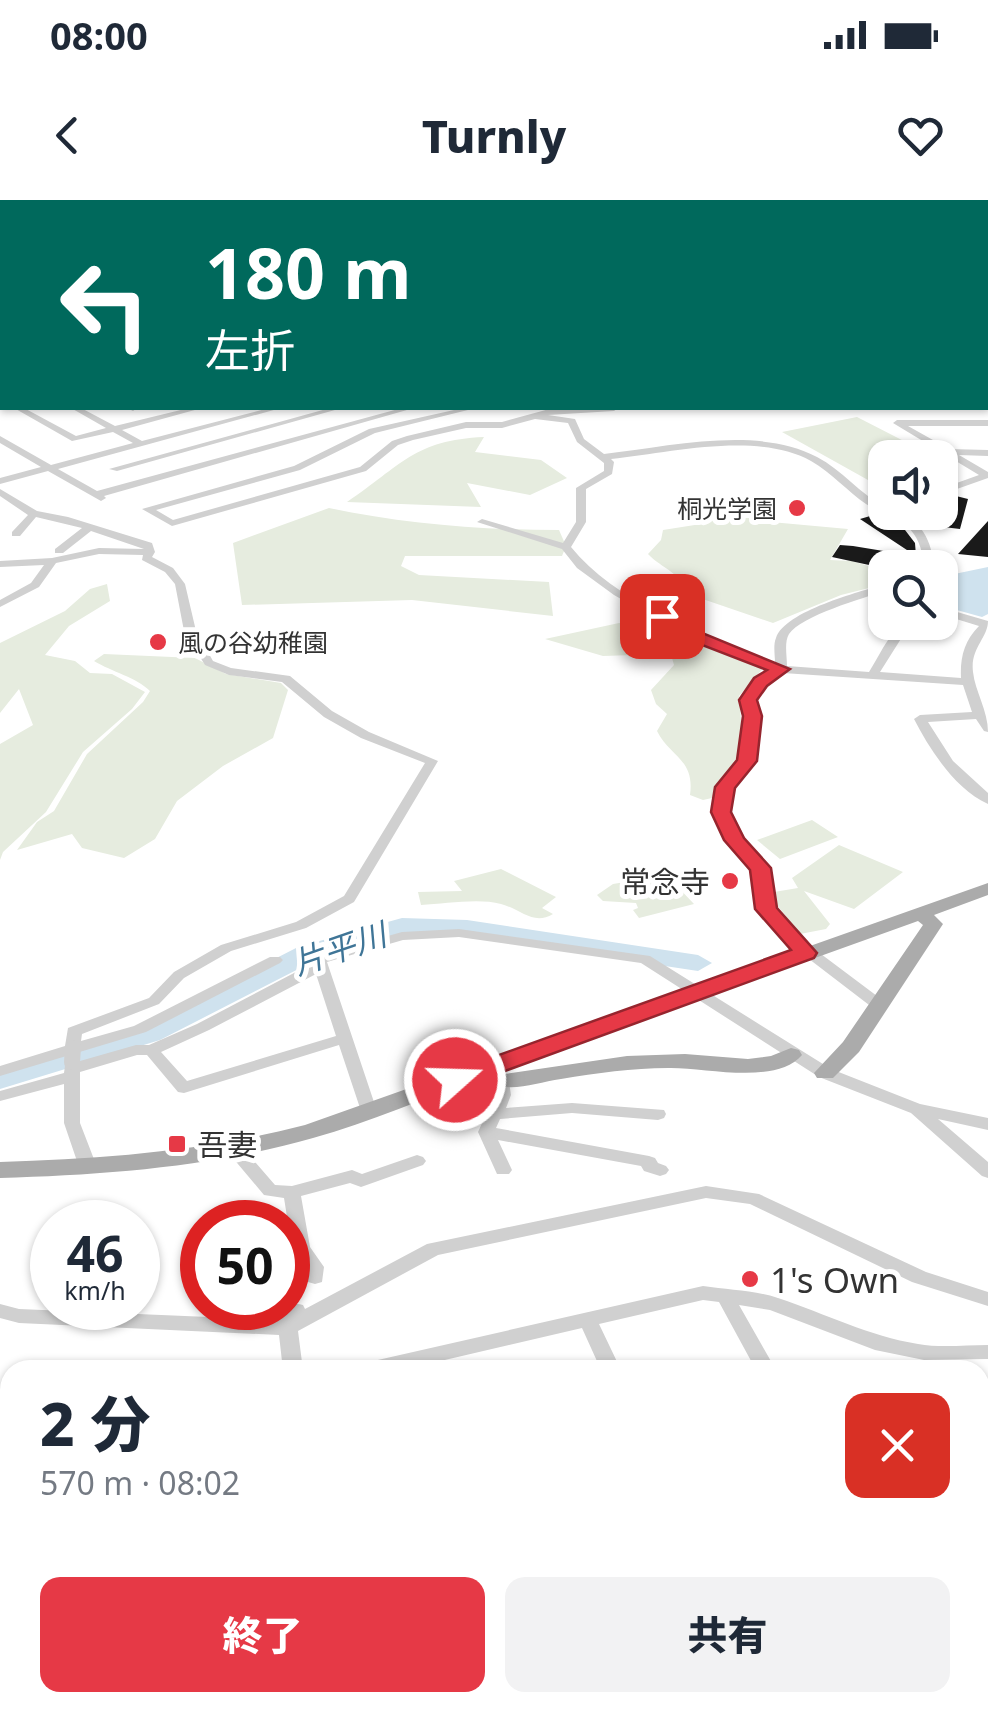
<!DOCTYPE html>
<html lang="ja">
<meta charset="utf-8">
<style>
:root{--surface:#fff;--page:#f2f2f3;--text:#1f2937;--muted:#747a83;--accent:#e63946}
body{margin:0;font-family:"Noto Sans","Noto Sans JP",sans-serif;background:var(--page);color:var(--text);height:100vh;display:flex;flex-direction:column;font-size:38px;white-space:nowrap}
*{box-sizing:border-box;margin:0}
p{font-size:32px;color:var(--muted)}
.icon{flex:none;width:55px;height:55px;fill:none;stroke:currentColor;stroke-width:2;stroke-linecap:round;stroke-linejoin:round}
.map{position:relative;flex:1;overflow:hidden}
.sheet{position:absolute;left:0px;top:1160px;width:990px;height:352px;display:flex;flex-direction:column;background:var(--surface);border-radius:30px 30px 0 0;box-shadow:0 2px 8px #0004}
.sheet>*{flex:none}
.guide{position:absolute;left:0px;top:0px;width:990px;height:210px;box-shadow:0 2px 8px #0004;background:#00695c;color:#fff;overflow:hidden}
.fabs{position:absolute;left:868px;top:240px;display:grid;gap:20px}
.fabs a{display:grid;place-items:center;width:90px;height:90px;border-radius:20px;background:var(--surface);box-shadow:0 2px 8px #0004;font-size:50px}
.speed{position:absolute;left:30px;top:1000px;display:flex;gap:20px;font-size:50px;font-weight:700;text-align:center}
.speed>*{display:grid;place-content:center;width:130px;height:130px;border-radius:50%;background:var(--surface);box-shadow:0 2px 8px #0004;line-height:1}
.speed small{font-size:25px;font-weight:400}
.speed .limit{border:15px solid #d22;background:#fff;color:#111}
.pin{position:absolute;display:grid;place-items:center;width:85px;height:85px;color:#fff;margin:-42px;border-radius:20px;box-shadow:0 5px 15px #0006}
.me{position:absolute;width:110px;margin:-55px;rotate:70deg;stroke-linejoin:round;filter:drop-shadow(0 0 8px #0008)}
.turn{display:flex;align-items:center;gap:35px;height:210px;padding:0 40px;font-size:45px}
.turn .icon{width:130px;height:130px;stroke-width:2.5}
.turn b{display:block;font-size:70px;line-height:85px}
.round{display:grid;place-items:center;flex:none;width:105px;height:105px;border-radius:20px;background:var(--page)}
.summary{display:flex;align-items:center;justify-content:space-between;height:170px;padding:0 40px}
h1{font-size:60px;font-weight:800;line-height:75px}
.cta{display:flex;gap:20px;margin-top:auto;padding:20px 40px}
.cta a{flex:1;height:115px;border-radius:20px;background:var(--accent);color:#fff;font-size:40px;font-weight:800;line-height:115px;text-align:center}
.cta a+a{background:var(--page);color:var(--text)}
.status{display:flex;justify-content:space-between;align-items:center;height:70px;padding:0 50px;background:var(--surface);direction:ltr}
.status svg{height:28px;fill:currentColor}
header{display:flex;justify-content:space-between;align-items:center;height:130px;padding:0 40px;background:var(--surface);font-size:45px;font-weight:800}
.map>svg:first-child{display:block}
</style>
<div class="status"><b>08:00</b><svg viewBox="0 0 49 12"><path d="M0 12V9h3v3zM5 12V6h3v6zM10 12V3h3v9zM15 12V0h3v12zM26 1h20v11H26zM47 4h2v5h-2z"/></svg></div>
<header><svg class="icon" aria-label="back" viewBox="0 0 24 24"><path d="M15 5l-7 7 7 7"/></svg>Turnly<svg class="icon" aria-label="heart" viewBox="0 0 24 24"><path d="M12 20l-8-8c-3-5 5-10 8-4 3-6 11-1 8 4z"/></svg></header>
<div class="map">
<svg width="988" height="1511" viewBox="0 0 988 1511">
<rect width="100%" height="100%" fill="#fff"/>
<!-- green -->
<path fill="#e6ecdf" d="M857 217 935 257 885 258V276L868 280 782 232Z
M484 237 475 252 541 260 567 278 530 295 467 283 481 307 347 302C402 265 414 240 484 237Z
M695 303 771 322 848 329 830 360 852 361 885 371V384L841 395 773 423 688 394C683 374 661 368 648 354L661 340 663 330 701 324 704 317 688 313V306Z
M329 308C405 324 481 330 559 330L566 346 562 356H405L401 366 419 375 549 382 553 416 412 400 242 405 233 343Z
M107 384 110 401 69 426 45 455 75 461 90 473 112 474 145 492 132 509 83 552 46 612 3 652 0 660V544L33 525 19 489 0 513V443L65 411 90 389Z
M619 423 664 427 766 465 739 496C741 518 744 543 734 563 727 576 718 583 712 598L703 600 690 595C695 559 670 557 657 531L667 514 656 504 651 490 674 465 672 458 663 454 603 456 545 439Z
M104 454 195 458 226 474 281 483 288 490 273 538 223 566 177 601 155 639 124 658 82 648 72 634 17 650 37 622 54 611 87 554 143 502 150 491C136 477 112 472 94 461Z
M812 620 838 637 780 659 757 640Z
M839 645 903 672 854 709 804 691 830 724 826 729 800 734 773 700 774 692 798 688 792 678Z
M501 669 556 697 542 708 553 714C533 726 521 709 501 704 478 698 445 704 421 705L418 692 462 691 454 681Z
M655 677 665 688 676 685 694 704 639 718 633 710 638 708 636 703 603 701 597 695 613 684Z"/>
<!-- water -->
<path fill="#cfe2ee" d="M988 367V414L982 417 946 407 940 401V377Z"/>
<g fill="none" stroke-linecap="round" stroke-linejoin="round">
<!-- river -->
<path fill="#cfe2ee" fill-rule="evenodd" d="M402 718 467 720 698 755 712 763 698 771 467 736 403 734 318 759 160 840 0 889V869L140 828 298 747Z"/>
</g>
<!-- building -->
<path fill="#1a1a1a" d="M952 295 968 299 960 329 935 326 943 298Z
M877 314 905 330 915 343 916 356 860 319Z
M988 321V357L958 354Z
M840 345 853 346 914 356 903 368H883L832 357Z"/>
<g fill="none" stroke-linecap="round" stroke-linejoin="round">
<!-- minor -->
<path fill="#d0d0d0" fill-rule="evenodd" d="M508 0H519L516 2Z
M604 0H610L611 2H605Z
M657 0H665L667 2H660Z
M836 0H842V2H836Z
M962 0H968L967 2H961Z
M0 18 2 19V24H0Z
M0 44H2V48H0Z
M0 88H2V101H0Z
M0 124H2V130H0Z
M0 147H2V151H0Z
M0 203H2V208H5L0 209Z
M14 208H24L76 236 106 228 71 208H81L115 226 189 208H202L122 230 142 241 269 208H281L58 269 97 291 402 208H414L104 296 106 298 101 301 48 271 0 284V278L41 267 0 243V236L51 265 133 243 113 232 72 241Z
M127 208H137L133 211Z
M330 208H342L117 271 109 269Z
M463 208H476L375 233 300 270 156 310 173 320 360 267 392 241 407 236 466 222H502L553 208H618L614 211 548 215 575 219 584 239 604 254C669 247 757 225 817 257 842 270 860 294 885 307V312C911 312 926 328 932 353L925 368H914L922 353C914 319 892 321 866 304 847 291 832 273 811 261 756 231 671 253 611 259L614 262 612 274 586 289V322L571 347C616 403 710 439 775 463 775 455 773 445 776 438 785 411 859 392 885 384V391C863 398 801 416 789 434 784 442 787 456 787 466L869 472C887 444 890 422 927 422L904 434 880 472 961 478C960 458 964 441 979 426L940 414V407L988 421C988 438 970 448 973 472 975 491 988 511 988 532L984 531 976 519 928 522 953 561 988 593V604C955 589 930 550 914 519L920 515 972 512 963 485 783 473 764 484 754 500 759 516 753 561 731 588 728 612 732 624 768 668 773 709 789 730 885 802 887 805 885 808H873L779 736 759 709 754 669 719 625 714 612 718 587 741 560 747 516 742 500 756 479 772 470 691 439 614 395 577 368 562 349 477 322 482 319 563 343 576 322V288L604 271V263L577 242 568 223 535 219 502 228H466L413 240 398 245 366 271 172 326 142 309 294 266 369 229Z
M988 220V226H908L949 249 988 250V256L959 255 988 272V278L940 295V289L979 275 893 223 897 220Z
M0 289 37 311 68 317 152 343 155 352 152 357 173 368 185 384 196 431 213 461 231 468 290 476 332 511 369 532 438 561 354 702 306 728 231 751 184 778 159 804 82 834 81 841 134 826 270 757H280L283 760 280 763 146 832 0 876V866L65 846 68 828 149 798 174 772 221 745 296 722 344 696 425 563 361 538 324 517 282 482 229 475 205 465 184 431 175 384 165 372 142 360 143 355 99 354 56 363 39 387 0 407V400L31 383 44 365 0 367V361L52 358 99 348 144 349 91 331 63 353H55V349L82 328 36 317 20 336H12V332L28 315 0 296Z
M459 729 650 756 831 869 920 904 988 918V930L938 919 988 962V978L982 976 911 913 819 877 641 763 459 737 403 740 327 762 377 911 375 915H363L361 911 339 845 184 893 178 892 147 855H137L80 872V923L97 967 94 971H82L79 967 64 923V884L0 901V891L64 873 66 858 72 857 80 861 136 845H149L197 824 313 763 314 757 402 732ZM316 774 336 836 187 881 161 852 209 830Z
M501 877 509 882 511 895 506 908 572 903 664 910 666 914 664 918 658 920 572 913 500 919 496 928 649 956 655 958 658 963 666 966 669 970 666 974 660 976 644 971 641 966 498 940 512 970 509 974H497L478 932 495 895 493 882Z
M236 945 242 947 275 985 292 986 352 970 362 974 417 955 423 957 426 961 423 965 361 987 350 983 301 996 310 1047 324 1067 322 1082 315 1084 308 1082 306 1068 292 1048 284 998 264 995 227 951 230 947Z
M706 986 759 994 926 1072 988 1092V1106L912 1082 750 1004 706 998 438 1055 298 1131 303 1170H283L279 1135 19 1123 0 1118V1104L19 1109 278 1120C284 1110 290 1101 303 1105L305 1109 427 1044Z
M703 1086C728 1090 754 1090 778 1098 826 1114 869 1136 918 1144 940 1148 965 1145 988 1145V1159L924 1160 875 1150 770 1110 739 1105 776 1170H756L719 1102 703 1100 599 1124 621 1170H601L582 1128 402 1170H359L362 1165 369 1162Z
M0 1233H10V1249H0Z
M10 1372V1392L0 1394V1374Z
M10 1486V1502H19L0 1511V1489Z
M176 1502H224L221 1510 218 1511H170Z
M443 1502H467L469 1511H445Z
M724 1502H778L775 1510 772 1511H718Z
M943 1502H967L971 1511H946Z"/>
<!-- major -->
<path fill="#ababab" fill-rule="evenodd" d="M894 0H902L903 2H895Z
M0 116H2V122H0Z
M988 683V695L934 715 943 724 859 852 833 878H817L814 873 843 842 923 725 918 721 500 871 505 874 627 856 685 854 748 859 771 856 791 848 799 850 802 855C775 886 705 867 668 868 632 868 597 873 561 879 533 883 506 896 481 878 425 898 370 922 313 938 211 967 106 975 0 978V962C103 959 204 951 305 925Z"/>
<defs>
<path id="rail" d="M980 1252 988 1250
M23 1511 54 1502
M75 1511 105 1502"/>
</defs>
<!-- rail casing -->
<use href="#rail" stroke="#888" stroke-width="11"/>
<!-- rail -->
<use href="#rail" stroke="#fff" stroke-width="8" stroke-dasharray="21" stroke-linecap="butt"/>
<!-- minor-bridge -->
<path stroke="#d0d0d0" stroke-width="16" d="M72 862 73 848"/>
</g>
<!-- route -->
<path fill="#e63946" stroke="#96252e" stroke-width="2.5" d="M656 412H668L702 433 790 469 767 486 757 500 762 516 757 561 735 588 731 612 744 638 771 668 777 708 817 753 814 758 464 886H446L443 880 446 874 791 750 755 709 750 670 724 640 711 612 715 587 737 560 743 516 739 500 754 478 767 470 689 440 656 419Z"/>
<!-- markers -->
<g fill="#e63946" stroke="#fff" stroke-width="4">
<circle cx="797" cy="308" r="10"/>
<circle cx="158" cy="442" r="10"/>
<circle cx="730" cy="681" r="10"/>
<rect x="167" y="934" width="20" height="20" rx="5"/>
<circle cx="750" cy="1079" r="10"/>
</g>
<g text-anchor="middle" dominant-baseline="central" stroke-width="10" stroke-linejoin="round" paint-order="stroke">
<!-- far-poi labels -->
<g font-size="25" fill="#333" stroke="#fff" text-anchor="end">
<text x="777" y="308">桐光学園</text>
<text x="178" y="442" text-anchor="start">風の谷幼稚園</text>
</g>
<!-- poi labels -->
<g font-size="30" fill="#333" stroke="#fff" text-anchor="end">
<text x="710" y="681">常念寺</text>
<text x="197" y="944" text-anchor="start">吾妻</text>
</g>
<!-- water labels -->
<g font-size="32" font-style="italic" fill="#3f7597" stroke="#fff">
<text transform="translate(339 748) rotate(-19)">片平川</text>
</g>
<!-- near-poi labels -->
<g font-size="35" fill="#333" stroke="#fff" text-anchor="start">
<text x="770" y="1079">1's Own</text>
</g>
</g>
</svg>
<div class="fabs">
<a><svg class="icon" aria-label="sound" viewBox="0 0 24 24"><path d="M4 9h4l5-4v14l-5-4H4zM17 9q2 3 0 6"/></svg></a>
<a><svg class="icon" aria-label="search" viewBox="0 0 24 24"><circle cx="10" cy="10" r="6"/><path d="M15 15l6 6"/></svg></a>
</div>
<div class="speed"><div>46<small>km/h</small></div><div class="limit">50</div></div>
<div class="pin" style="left:662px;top:416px;background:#d93025"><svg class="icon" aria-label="arrive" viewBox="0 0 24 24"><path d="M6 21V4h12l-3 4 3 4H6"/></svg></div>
<svg class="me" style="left:455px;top:880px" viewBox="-20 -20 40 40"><circle r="17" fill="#e63946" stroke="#fff" stroke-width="3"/><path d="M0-11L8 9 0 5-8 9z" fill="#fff"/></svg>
<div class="guide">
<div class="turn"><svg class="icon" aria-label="left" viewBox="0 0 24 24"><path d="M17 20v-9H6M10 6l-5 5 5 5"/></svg><div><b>180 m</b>左折</div></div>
</div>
<section class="sheet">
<div class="summary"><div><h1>2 分</h1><p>570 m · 08:02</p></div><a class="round" style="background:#d93025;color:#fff"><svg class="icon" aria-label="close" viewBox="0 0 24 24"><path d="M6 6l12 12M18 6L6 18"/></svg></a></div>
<div class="cta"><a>終了</a><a>共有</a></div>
</section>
</div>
